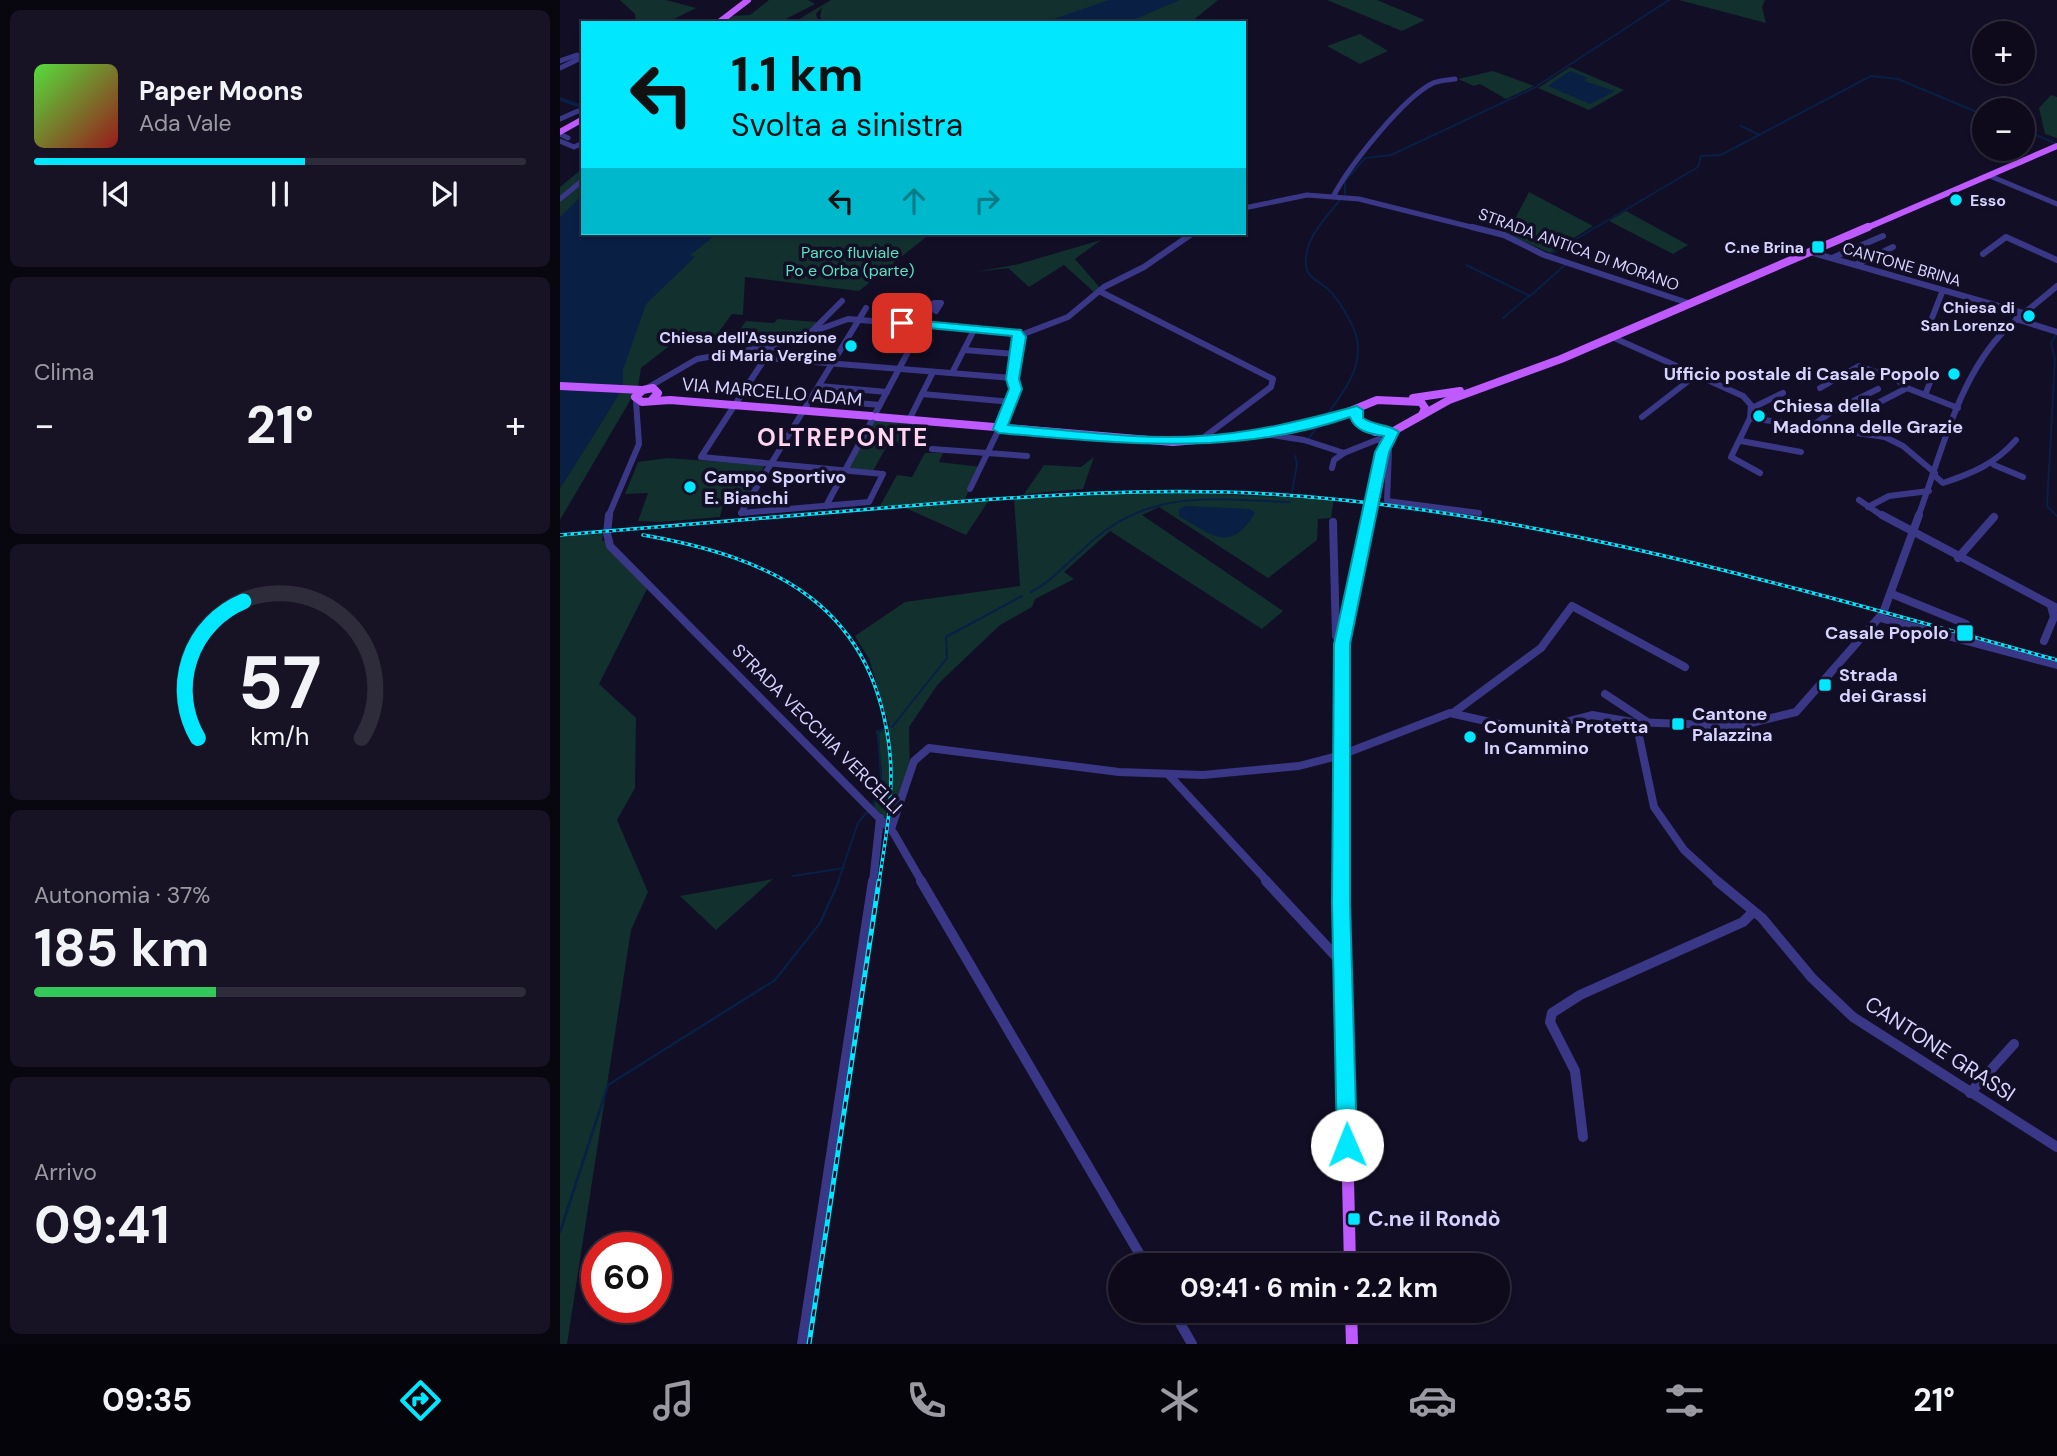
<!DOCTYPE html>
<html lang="it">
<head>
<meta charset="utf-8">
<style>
  body { margin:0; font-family:"DM Sans",sans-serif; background:#171325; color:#f1f3f6; height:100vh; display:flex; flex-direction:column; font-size:26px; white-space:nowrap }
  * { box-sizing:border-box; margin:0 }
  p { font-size:23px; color:#9b9aa3 }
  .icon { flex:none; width:38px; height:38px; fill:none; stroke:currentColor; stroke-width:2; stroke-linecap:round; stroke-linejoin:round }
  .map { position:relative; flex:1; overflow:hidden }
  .sheet { display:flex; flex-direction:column; gap:10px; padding:10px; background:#08060f; width:560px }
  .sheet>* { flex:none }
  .top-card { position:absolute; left:21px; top:21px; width:665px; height:214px; border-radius:0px; box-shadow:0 2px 5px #0004,0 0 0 2px #2e2b3b; background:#00e7fe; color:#111; overflow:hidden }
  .buttons { position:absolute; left:1412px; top:21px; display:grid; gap:14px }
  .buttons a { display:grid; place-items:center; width:63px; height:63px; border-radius:50%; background:#0e0a1c; box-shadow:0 2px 5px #0004,0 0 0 2px #2e2b3b; font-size:35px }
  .speed { position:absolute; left:21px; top:1232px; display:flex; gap:14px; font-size:35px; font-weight:700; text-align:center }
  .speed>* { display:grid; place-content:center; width:91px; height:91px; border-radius:50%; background:#0e0a1c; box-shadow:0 2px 5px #0004,0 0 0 2px #2e2b3b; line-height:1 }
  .speed .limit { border:10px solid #d22; background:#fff; color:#111 }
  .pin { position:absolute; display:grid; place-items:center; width:60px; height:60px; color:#fff; margin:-30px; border-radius:14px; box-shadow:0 4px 10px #0006 }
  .me { position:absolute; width:77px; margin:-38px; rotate:359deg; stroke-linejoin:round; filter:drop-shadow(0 0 5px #0008) }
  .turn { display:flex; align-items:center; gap:24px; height:147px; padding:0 35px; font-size:32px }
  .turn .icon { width:91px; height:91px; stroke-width:2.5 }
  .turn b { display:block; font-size:49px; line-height:60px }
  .lanes { display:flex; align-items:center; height:66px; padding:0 35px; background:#0003; justify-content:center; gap:35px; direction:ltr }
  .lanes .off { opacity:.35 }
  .big { font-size:52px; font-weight:700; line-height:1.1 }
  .sheet .card { flex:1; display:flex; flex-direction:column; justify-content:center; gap:10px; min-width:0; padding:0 24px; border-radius:10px; background:#171325 }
  .sheet .dial { align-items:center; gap:0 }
  .dial svg { height:182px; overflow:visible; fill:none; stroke:#2e2b3b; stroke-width:7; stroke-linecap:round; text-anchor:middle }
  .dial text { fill:#f1f3f6; stroke:none }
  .song { display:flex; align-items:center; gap:21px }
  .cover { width:84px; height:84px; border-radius:10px; background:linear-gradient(135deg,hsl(110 70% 55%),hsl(0 70% 35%)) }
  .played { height:7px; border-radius:4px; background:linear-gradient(90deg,#00e7fe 55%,#2e2b3b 55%) }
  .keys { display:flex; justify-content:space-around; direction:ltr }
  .heat { display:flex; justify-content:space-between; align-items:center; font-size:38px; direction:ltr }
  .charge { height:10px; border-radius:5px; background:linear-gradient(90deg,#34c759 37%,#2e2b3b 0) }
  .trip { position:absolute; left:548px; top:1253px; width:402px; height:70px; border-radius:35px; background:#0e0a1c; box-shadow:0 2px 5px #0004,0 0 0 2px #2e2b3b; font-weight:700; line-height:70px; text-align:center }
  .tab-bar { display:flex; height:112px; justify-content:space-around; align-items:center; background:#06040b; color:#9b9aa3 }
  .tab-bar .icon { width:49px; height:49px }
  .tab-bar .active { color:#00e7fe }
  .tab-bar b { font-size:32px; color:#f1f3f6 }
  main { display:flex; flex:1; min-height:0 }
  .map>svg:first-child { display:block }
  .green { fill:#11302e }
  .water { fill:#091f44 }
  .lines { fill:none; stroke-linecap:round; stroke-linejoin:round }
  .stream-far1 { stroke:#091f44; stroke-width:2 }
  .stream { stroke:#091f44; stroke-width:2.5 }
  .canal { stroke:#091f44; stroke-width:3.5 }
  .minor-far3 { stroke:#3a3886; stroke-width:5 }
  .minor-far2 { stroke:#3a3886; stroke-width:6 }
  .minor-far1 { stroke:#3a3886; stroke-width:8 }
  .minor { stroke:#3a3886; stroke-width:10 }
  .major-far3 { stroke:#bf5aff; stroke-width:6 }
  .major-far2 { stroke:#bf5aff; stroke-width:8 }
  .major-far1 { stroke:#bf5aff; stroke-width:10 }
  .major { stroke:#bf5aff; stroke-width:12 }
  .rail-far1-casing { stroke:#00e7fe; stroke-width:3.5 }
  .rail-casing { stroke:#00e7fe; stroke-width:5 }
  .rail-far1 { stroke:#120e26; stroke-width:2; stroke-dasharray:3.5; stroke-linecap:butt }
  .rail { stroke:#120e26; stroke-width:2.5; stroke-dasharray:7; stroke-linecap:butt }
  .major-bridge { stroke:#bf5aff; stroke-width:8 }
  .route { fill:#00e7fe; stroke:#0096a5; stroke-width:2 }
  .poi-dot { fill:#00e7fe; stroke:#120e26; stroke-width:2.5 }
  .labels { text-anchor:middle; stroke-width:7; stroke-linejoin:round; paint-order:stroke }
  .far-poi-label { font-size:16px; font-weight:bold; fill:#d7d3ff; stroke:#120e26; text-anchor:end }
  .far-street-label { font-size:16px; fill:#d7d3ff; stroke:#120e26 }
  .far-park-label { font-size:16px; fill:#5be3bf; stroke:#120e26 }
  .poi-label { font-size:18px; font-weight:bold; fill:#d7d3ff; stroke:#120e26; text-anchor:start }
  .street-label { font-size:18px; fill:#d7d3ff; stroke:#120e26 }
  .near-street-label { font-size:21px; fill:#d7d3ff; stroke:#120e26 }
  .near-poi-label { font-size:21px; font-weight:bold; fill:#d7d3ff; stroke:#120e26; text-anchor:start }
  .district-label { font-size:24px; font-weight:bold; letter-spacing:2px; fill:#ffd5f0; stroke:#120e26 }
</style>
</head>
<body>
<main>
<section class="sheet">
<div class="card">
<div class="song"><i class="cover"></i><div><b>Paper Moons</b><p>Ada Vale</p></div></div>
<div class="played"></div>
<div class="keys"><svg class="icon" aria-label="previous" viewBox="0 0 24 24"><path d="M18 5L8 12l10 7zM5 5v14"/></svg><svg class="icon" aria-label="pause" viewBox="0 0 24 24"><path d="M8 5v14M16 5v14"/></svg><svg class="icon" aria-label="next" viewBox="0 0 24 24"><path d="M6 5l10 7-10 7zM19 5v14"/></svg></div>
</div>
<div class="card"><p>Clima</p>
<div class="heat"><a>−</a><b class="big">21°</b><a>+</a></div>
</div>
<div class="card dial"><svg viewBox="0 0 100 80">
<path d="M14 69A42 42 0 1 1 86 69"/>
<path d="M14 69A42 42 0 0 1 34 9" stroke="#00e7fe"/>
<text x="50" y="56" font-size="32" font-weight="700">57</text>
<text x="50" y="72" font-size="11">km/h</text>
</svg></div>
<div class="card"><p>Autonomia · 37%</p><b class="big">185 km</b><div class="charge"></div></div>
<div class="card"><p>Arrivo</p><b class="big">09:41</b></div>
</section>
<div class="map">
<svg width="1497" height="1344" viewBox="0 0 1497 1344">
  <rect width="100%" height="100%" fill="#120e26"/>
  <g class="green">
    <path d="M60 0H106L136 8 106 23H76L75 14Z"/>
    <path d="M209 0H248L255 4 218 23H162L171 16 190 15Z"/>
    <path d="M271 0H658L630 23H265L260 17 262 7 256 14 259 23 234 22Z"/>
    <path d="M767 0H817L865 20 842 31Z"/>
    <path d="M1119 0H1205L1202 7 1206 23Z"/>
    <path d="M800 34 828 51 800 64 767 46Z"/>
    <path d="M1010 67 1064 90 1029 110 978 88Z"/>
    <path d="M933 71 974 86 946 99 920 84 914 86 898 79Z"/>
    <path d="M1491 95 1497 97V138L1485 134 1479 108Z"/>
    <path d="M23 168V233H371L299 291 185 277 183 315 172 314 152 341 122 336 81 368 78 387 0 520V488L48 412 0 383V187Z"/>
    <path d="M969 192 1033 226 990 253 947 234Z"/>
    <path d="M1066 211 1128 245 1113 254 1049 221Z"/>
    <path d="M541 240 515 259 541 289 534 292 504 265 469 287 448 268 416 272 459 264Z"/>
    <path d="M218 319 257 322C240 341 212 344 188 347V344L170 343 186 321 214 323Z"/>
    <path d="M315 420 355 424 345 443 329 442 313 471 287 468Z"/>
    <path d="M365 453H383L379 462 422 467 404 500 431 497 406 535 341 506 319 508 337 475 352 477Z"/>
    <path d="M534 457 523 489 464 494 484 465 521 467Z"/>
    <path d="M107 458 205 465 190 492H166L160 517 99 522 78 521 88 493 65 494 78 462Z"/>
    <path d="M577 491 774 499 771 518 758 519 757 540 708 578 599 507 582 515 723 611 702 629 550 531 504 572 514 579 475 599 472 607 440 625 378 684 349 727 350 778 332 825 314 807 322 771 316 731 330 727 309 659 295 636 345 602 460 586 454 498Z"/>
    <path d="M43 534 42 541H47L87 589 39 684 76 718 75 788 57 820 88 892 71 930 7 1344H0V536Z"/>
    <path d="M213 879 156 930 120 896Z"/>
  </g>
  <g class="water">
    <path d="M549 0H620L566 23H482Z"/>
    <path d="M1010 71 1028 78 1024 81 1055 91 1030 104 988 86Z"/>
    <path d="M23 194V233H158L130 255 135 257 86 304 63 370V388L0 488V217Z"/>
    <path d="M625 506 690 509 695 513C670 554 652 535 619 516V509Z"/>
  </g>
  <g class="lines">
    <g class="stream-far1">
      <path d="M1181 126 1200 135"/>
      <path d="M1463 130 1495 143"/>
      <path d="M785 194V181L805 158 831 155 974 88 1109 0"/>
      <path d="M989 255 1138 167 1141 156 1161 155 1311 76 1338 79 1424 115"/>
      <path d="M906 265 970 296 1005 265"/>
      <path d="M943 318 969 296"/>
      <path d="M1496 335 1491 343 1495 359 1487 506 1497 516"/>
      <path d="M766 416C789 385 811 356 789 319 783 308 776 296 767 288 758 281 747 277 746 265 743 240 767 216 781 199"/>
      <path d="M749 438 758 426"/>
      <path d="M732 492 737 464 735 456"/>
      <path d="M471 592C500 576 519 549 546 530 603 489 665 500 730 502"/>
      <path d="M332 727 387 658 386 637 462 596"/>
      <path d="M313 805 321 779 318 732 323 730"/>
      <path d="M233 876 284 868"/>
      <path d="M278 882 298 823 307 812"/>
    </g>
    <path class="stream" d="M0 1232 48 1085 215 980 260 923 279 881"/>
    <path class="canal" d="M0 99 23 107"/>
    <g class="minor-far3">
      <path d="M0 61 17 55"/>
      <path d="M0 68 23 57"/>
      <path d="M0 119 18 111 23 113"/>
      <path d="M0 134 8 138"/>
      <path d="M0 141 14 147 23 143"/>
      <path d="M1430 176 1497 204"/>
      <path d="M774 195C790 165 843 98 873 83 880 80 888 80 895 79"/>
      <path d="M0 199 23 180"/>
      <path d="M684 208 747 195 799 199 919 229"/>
    </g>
    <g class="minor-far2">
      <path d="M912 227 944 235 984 255 1131 304"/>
      <path d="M1250 252 1463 313"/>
      <path d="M1423 254 1446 237 1497 260"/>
      <path d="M1272 258 1323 236"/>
      <path d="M1295 265 1333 247"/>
      <path d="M541 292 713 379 711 387 639 441"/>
      <path d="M1372 318 1383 290"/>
      <path d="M1456 319 1497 332"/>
      <path d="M466 333 508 317 544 287 584 267 633 233"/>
      <path d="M249 334 282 301"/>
      <path d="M1052 337 1183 396 1191 405 1190 418 1325 437 1343 446 1375 473"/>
      <path d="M404 350 455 354"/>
      <path d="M205 358 452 378"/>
      <path d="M392 373 415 328"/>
      <path d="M259 386 327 392"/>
      <path d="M87 388 137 359 213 346 288 319 456 333"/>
      <path d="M1260 388 1299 366 1336 379 1347 388"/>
      <path d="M362 394 452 402"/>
      <path d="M1365 395 1371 380"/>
      <path d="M252 399 320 405"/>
      <path d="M1192 408 1223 393"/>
      <path d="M1308 408 1347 388 1398 408"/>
      <path d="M315 414 374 303H381L376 311"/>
      <path d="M1082 417 1136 375"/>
      <path d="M1190 418 1171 457 1200 473"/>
      <path d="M349 420 373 372"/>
      <path d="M1251 427 1271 412 1318 389"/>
      <path d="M699 433 744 440 784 453 819 439"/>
      <path d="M820 441 829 451 827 501 919 513"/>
      <path d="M1181 441 1241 452"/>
      <path d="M372 449 467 456"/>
      <path d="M1434 465 1463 477"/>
      <path d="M772 468 774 460 784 453"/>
      <path d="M1375 476 1383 483C1413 473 1435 464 1456 440"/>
      <path d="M410 489 452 402 459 337"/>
      <path d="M1299 500 1324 517"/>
      <path d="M266 506 313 418"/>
      <path d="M1308 507 1329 496 1369 491"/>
      <path d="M181 513 309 502 323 474 141 457 213 346"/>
      <path d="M181 513 306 308"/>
      <path d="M48 517 79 444 76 401"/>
      <path d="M1358 517C1381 455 1398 376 1447 328 1463 313 1481 300 1497 286"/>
    </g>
    <g class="minor-far1">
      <path d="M49 515 47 533 50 546 333 832 362 882"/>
      <path d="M1322 515 1497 608"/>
      <path d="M773 522 776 636 782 644"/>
      <path d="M1398 558 1434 517"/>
      <path d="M1332 594 1406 624 1404 627"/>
      <path d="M1320 618 1497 665"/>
      <path d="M1484 641 1494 617 1491 606"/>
      <path d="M1045 694 1086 721"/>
      <path d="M893 713 981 648 1012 606 1125 667"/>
      <path d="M1076 722 1094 807 1124 850 1159 882"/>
      <path d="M608 774 708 882"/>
      <path d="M331 829 354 761 369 748 559 772 643 775 739 766 781 755 890 713 970 731 1032 715 1072 722 1179 726 1236 712 1323 613 1359 515"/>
      <path d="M313 882 320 818"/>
    </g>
    <g class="minor">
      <path d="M361 881 586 1265"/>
      <path d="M706 881 782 963"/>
      <path d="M1157 881 1202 918 1252 978 1293 1017 1497 1147"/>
      <path d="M1410 1093 1454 1044"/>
      <path d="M1023 1137 1015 1071 990 1022 992 1013 1020 995 1183 922 1193 912"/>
      <path d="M613 1311 632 1344"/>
      <path d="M242 1344 313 881"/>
    </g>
    <g class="major-far3">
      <path d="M158 23 188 0"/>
      <path d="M0 132 23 119"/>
      <path d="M1304 229 1497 146"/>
    </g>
    <g class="major-far2">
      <path d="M0 386 82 390"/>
      <path d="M853 398 900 391"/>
      <path d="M91 401 98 393 93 388 83 390 75 397 82 402 110 400 311 416"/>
      <path d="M797 410V420L815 432H832L889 400 1001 359 1308 227"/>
      <path d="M317 417 613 442 686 436 771 419 817 400 861 402 865 408 862 415"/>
      <path d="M812 498 822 452 832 432"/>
      <path d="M807 517 809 509"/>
    </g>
    <path class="major-far1" d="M781 882 780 681 787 612 808 515"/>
    <g class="major">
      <path d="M781 881 790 1265"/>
      <path d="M791 1311 792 1344"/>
    </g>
    <g class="rail-far1-casing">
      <g id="rail-far1">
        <path d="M0 535C132 525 263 512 395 502 499 494 604 488 708 494 977 510 1238 589 1497 660"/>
        <path d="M83 535C215 558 316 606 330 755 334 797 325 841 319 882"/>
      </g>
    </g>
    <g class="rail-casing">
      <path id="rail" d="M249 1344 319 881"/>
    </g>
    <use href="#rail-far1" class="rail-far1"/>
    <use href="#rail" class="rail"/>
    <path class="major-bridge" d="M809 509 812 498"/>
  </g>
  <path class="route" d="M342 319 461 330 466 337 459 379 462 389 448 425C511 430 576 440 640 436 693 433 745 420 797 406L803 410V418C814 426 830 424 839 432L829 452 790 644V903L797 1145 794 1152 787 1155 780 1152 777 1145 772 903 774 644 815 452 824 436C810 434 795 431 790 417 676 457 557 443 439 433L433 429 449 389 446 379 452 336 338 325V320Z"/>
  <g class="poi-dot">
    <circle cx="1396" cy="200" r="7"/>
    <rect x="1251" y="240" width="14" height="14" rx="3.5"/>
    <circle cx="1469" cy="316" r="7"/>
    <circle cx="291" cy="346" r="7"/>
    <circle cx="1394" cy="374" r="7"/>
    <circle cx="1199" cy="416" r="7"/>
    <circle cx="130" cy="487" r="7"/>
    <rect x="1396" y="624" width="18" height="18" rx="3.5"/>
    <rect x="1258" y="678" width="14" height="14" rx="3.5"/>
    <rect x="1111" y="717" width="14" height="14" rx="3.5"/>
    <circle cx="910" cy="737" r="7"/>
    <rect x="787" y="1212" width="14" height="14" rx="3.5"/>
  </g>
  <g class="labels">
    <g class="far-poi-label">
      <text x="1410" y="206" text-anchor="start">Esso</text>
      <text x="1244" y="253">C.ne Brina</text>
      <text x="1455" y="313">Chiesa di<tspan x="1455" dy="18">San Lorenzo</tspan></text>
      <text x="277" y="343">Chiesa dell'Assunzione<tspan x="277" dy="18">di Maria Vergine</tspan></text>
    </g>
    <g class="far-street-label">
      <text transform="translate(1019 249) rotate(20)" y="6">STRADA ANTICA DI MORANO</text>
      <text transform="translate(1342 264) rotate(16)" y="6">CANTONE BRINA</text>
    </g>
    <g class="far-park-label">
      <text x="290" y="258">Parco fluviale<tspan x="290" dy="18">Po e Orba (parte)</tspan></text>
    </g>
    <g class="poi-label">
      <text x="1380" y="380" text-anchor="end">Ufficio postale di Casale Popolo</text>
      <text x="1213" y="412">Chiesa della<tspan x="1213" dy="21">Madonna delle Grazie</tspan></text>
      <text x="144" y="483">Campo Sportivo<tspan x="144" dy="21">E. Bianchi</tspan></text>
      <text x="1389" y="639" text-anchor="end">Casale Popolo</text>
      <text x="1279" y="681">Strada<tspan x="1279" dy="21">dei Grassi</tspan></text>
      <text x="1132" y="720">Cantone<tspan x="1132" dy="21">Palazzina</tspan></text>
      <text x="924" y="733">Comunità Protetta<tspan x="924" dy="21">In Cammino</tspan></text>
    </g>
    <g class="street-label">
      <text transform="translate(212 392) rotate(5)" y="6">VIA MARCELLO ADAM</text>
      <text transform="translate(257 729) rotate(45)" y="6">STRADA VECCHIA VERCELLI</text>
    </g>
    <g class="near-street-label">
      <text transform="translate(1380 1049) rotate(33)" y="7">CANTONE GRASSI</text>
    </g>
    <g class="near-poi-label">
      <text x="808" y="1226">C.ne il Rondò</text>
    </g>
    <g class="district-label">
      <text x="283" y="446">OLTREPONTE</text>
    </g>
  </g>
</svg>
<div class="buttons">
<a>+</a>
<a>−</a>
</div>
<div class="speed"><div class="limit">60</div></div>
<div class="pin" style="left:342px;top:323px;background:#d93025"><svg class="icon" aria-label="arrive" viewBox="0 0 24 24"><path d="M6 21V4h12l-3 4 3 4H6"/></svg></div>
<svg class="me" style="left:787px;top:1145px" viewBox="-20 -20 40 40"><circle r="19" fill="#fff"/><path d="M0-13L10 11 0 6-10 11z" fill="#00e7fe"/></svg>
<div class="trip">09:41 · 6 min · 2.2 km</div>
<div class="top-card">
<div class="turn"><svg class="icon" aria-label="left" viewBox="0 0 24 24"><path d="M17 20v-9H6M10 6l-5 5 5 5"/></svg><div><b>1.1 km</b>Svolta a sinistra</div></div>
<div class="lanes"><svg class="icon" aria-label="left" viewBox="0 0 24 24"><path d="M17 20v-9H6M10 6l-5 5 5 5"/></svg><svg class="icon off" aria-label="ahead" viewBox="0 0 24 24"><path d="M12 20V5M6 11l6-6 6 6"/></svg><svg class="icon off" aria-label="right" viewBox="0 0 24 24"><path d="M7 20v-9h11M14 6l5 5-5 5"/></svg></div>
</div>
</div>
</main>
<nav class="tab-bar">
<b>09:35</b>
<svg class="icon active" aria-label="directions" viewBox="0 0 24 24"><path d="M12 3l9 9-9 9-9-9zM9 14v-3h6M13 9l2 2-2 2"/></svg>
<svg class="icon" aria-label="music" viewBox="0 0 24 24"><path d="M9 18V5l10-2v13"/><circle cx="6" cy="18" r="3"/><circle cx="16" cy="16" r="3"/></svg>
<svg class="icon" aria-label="phone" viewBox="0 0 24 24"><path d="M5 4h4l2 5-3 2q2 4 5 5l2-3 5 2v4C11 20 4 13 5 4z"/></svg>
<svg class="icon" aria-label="climate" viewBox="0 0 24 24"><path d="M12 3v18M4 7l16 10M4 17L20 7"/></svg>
<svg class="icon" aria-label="car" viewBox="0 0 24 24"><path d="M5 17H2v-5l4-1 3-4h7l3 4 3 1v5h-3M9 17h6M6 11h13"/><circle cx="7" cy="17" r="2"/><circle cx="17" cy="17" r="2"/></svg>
<svg class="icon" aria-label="filters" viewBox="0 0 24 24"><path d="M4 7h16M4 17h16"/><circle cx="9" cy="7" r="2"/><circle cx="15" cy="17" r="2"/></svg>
<b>21°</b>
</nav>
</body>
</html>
